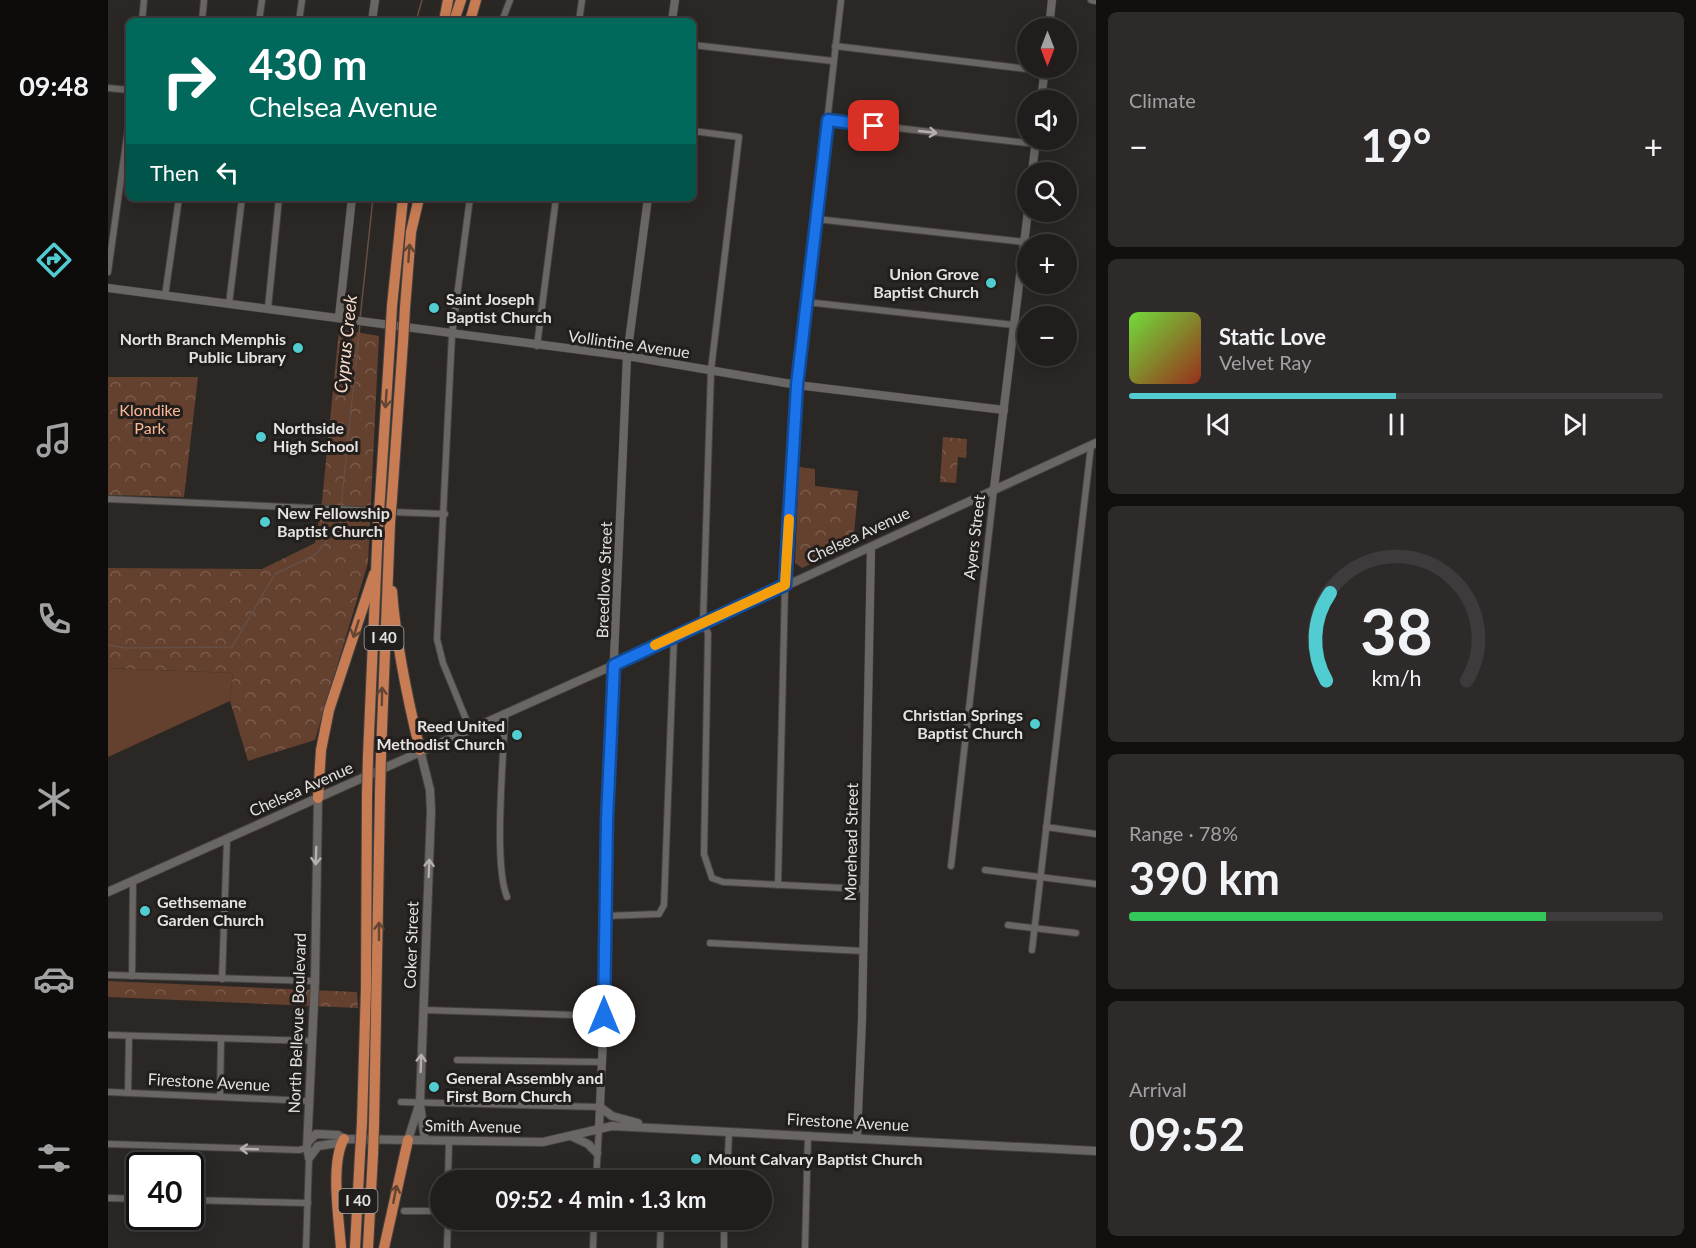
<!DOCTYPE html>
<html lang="en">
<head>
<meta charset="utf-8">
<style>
  body { margin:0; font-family:Lato,sans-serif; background:#2d2a29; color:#f1f3f6; height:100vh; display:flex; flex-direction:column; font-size:22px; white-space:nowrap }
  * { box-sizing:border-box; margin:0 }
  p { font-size:20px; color:#a2a2a3 }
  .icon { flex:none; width:33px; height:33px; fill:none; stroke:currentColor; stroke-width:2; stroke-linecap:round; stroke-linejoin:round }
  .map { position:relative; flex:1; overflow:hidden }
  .panel { display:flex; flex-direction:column; gap:12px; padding:12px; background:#12100f; width:600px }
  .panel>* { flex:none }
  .guide { position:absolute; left:18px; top:18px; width:570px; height:183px; border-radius:9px; box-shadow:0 3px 15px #0003,0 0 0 2px #3d3b3b; background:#00695c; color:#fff; overflow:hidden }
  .needle { width:39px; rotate:180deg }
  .buttons { position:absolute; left:909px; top:18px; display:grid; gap:12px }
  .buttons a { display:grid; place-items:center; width:60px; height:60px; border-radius:50%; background:#201d1c; box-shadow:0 3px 15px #0003,0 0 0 2px #3d3b3b; font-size:30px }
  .speed { position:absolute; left:18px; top:1152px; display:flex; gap:12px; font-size:30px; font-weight:700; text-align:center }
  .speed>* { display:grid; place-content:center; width:78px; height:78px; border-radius:50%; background:#201d1c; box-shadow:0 3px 15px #0003,0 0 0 2px #3d3b3b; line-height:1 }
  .speed .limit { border:3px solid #111; border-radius:9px; background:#fff; color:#111 }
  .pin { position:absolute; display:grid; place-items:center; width:51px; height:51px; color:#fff; margin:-26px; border-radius:12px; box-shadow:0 3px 9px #0006 }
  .me { position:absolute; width:66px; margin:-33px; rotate:0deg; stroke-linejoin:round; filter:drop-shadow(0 0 4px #0008) }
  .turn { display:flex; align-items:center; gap:21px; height:126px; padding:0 24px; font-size:27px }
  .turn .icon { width:78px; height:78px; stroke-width:2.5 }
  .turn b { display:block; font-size:42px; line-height:51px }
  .then { display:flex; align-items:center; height:57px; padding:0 24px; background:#0003; gap:12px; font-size:22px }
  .big { font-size:45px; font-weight:700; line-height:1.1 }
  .panel .card { flex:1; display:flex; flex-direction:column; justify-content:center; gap:9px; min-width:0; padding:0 21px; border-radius:9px; background:#2d2a29 }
  .panel .dial { align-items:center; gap:0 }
  .dial svg { height:156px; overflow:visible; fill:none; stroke:#3d3b3b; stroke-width:7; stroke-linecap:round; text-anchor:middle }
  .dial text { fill:#f1f3f6; stroke:none }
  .song { display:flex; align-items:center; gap:18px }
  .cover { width:72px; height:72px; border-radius:9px; background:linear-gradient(135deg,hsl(100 70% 55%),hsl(10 70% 35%)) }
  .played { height:6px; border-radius:3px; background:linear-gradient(90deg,#51ccd1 50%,#3d3b3b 50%) }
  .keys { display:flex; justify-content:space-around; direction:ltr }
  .heat { display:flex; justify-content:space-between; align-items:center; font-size:33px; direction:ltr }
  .charge { height:9px; border-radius:4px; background:linear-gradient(90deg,#34c759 78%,#3d3b3b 0) }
  .trip { position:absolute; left:322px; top:1170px; width:342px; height:60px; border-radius:30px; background:#201d1c; box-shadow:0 3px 15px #0003,0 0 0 2px #3d3b3b; font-weight:700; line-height:60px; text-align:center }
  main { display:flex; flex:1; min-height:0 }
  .dock { display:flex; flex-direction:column; width:108px; justify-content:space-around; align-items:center; background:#0d0c0b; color:#a2a2a3 }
  .dock .icon { width:42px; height:42px }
  .dock .selected { color:#51ccd1 }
  .dock b { font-size:27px; color:#f1f3f6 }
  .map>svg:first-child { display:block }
  .grass { fill:#64402e }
  .forest { fill:url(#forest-crowns) }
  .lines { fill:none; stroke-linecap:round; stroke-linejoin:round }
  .stream { stroke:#664e44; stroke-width:1.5 }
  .minor-casing { stroke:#464241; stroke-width:8 }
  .tertiary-casing { stroke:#464241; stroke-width:9 }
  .secondary-casing { stroke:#464241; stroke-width:10 }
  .motorway-casing { stroke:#464241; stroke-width:12 }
  .minor { stroke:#6a6663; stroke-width:6 }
  .tertiary { stroke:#6a6663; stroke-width:8 }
  .secondary { stroke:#6a6663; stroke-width:8 }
  .motorway { stroke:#c87c53; stroke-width:10 }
  .motorway-bridge-casing { stroke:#464241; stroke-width:12; stroke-linecap:butt }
  .motorway-bridge { stroke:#c87c53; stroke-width:10 }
  .oneway { stroke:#b4b0af }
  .oneway2 { stroke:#644432 }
  .route-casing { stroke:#114b97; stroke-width:15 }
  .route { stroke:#1a73e8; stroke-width:10 }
  .slow { stroke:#f59e0b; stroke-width:10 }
  .poi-dot { fill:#51ccd1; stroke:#211e1c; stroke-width:2 }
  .labels { text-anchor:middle; stroke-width:6; stroke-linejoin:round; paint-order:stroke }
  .shield { fill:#211e1c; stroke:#aaa7a6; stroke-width:1.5 }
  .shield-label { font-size:15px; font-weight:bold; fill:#e5e2e1 }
  .poi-label { font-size:16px; font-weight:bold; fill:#e5e2e1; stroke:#211e1c; text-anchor:start }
  .street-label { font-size:16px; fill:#e5e2e1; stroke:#211e1c }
  .park-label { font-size:16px; fill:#fcb794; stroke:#211e1c }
  .water-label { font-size:18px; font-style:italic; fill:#f7dbcc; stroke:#211e1c }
</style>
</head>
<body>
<main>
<nav class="dock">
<b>09:48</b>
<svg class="icon selected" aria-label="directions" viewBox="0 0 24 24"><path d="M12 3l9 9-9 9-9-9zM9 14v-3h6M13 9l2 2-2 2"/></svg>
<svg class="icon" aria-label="music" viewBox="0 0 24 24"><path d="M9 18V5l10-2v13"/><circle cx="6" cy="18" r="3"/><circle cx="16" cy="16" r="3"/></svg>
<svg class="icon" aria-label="phone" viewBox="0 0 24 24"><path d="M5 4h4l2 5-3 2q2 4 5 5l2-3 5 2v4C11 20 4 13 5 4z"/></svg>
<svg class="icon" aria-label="climate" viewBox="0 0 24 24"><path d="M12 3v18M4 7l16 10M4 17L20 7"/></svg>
<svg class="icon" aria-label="car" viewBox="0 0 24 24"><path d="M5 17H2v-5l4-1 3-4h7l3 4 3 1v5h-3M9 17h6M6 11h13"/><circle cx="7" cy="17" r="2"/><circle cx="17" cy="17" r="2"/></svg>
<svg class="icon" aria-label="filters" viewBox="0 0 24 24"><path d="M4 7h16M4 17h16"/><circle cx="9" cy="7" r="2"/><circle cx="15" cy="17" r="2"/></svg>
</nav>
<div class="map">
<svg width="988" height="1248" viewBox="0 0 988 1248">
  <defs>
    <pattern id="forest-crowns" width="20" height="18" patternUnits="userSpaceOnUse" patternTransform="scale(1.5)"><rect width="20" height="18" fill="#64402e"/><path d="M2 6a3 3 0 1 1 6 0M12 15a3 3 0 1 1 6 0" fill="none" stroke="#7a5b4c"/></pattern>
  </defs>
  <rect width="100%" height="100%" fill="#2b2725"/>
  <path class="grass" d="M0 668 125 673 122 701 0 757Z"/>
  <g class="forest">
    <path d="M231 329 271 336 260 563 207 740 140 761 122 701 125 673 0 668V568L154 569 207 543 214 501Z"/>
    <path d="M0 377H90L76 497 0 495Z"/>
    <path d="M835 437 859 439 858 458 850 457 848 483 832 482Z"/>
    <path d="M691 467 707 469V486L750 491 745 544 694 568 687 563Z"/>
    <path d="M0 981 249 992 250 1008 0 997Z"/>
  </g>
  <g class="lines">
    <g class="stream">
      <path d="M308 21 314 0"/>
      <path d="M252 319 265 198"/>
      <path d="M233 507 252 324"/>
      <path d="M0 645 17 648 124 647 167 574 207 555 231 526 233 512"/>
    </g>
    <g class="minor-casing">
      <g id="minor">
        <path d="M983 0 988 1"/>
        <path d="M34 21 36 0"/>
        <path d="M94 21 96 0"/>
        <path d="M151 21 154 0"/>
        <path d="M191 21 194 0"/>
        <path d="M394 21 402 0"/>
        <path d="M471 21 474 0"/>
        <path d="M585 45 725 61"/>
        <path d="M727 46 936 71"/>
        <path d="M0 88 21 90"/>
        <path d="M720 120 928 144"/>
        <path d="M585 131 631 137 603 370 595 623 600 633 596 854 604 878 615 882 756 889"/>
        <path d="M362 198 344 334 329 639 335 663 362 729"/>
        <path d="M708 219 916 242"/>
        <path d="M0 272 21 121"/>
        <path d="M57 296 71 198"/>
        <path d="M698 302 906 325"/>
        <path d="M121 304 134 198"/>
        <path d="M160 308 171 198"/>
        <path d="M429 346 448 198"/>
        <path d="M0 499 272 511"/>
        <path d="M282 512 337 514"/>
        <path d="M397 713C396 755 385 863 399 897"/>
        <path d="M938 827 988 834"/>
        <path d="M843 866 886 489"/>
        <path d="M877 870 988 884"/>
        <path d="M670 885 677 585 689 385 733 0"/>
        <path d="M496 916 551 914 556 905 566 636"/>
        <path d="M900 925 968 933"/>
        <path d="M602 943 755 951"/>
        <path d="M924 950 983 446"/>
        <path d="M0 975 207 981"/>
        <path d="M24 976 25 881"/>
        <path d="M114 979 119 839"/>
        <path d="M316 1010 496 1016"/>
        <path d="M0 1035 204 1041"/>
        <path d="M349 1060 493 1062"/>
        <path d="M0 1092 201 1101"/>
        <path d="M20 1093 21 1036"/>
        <path d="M112 1097 113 1039"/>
        <path d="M293 1102 492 1107"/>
        <path d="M0 1144 191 1150 199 1148"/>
        <path d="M340 1180 341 1140"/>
        <path d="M488 1180 491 1128"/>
        <path d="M619 1180 621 1131"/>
        <path d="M0 1198 32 1199"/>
        <path d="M82 1200 200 1203"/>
        <path d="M296 1211H333"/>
        <path d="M570 1220 616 1221"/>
        <path d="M198 1248 201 1158"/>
        <path d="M339 1248 340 1220"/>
        <path d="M485 1248 486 1220"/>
        <path d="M552 1248 553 1220"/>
        <path d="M616 1248V1220"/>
        <path d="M697 1248 700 1135"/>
      </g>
    </g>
    <g class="tertiary-casing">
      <g id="tertiary">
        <path d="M264 21 267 0"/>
        <path d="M564 21 567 0"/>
        <path d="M941 28 944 0"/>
        <path d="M933 100 937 68"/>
        <path d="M924 172 928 140"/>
        <path d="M0 288 519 356 689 385 896 410"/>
        <path d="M231 317 244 198"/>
        <path d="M886 488 920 211"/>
        <path d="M491 1128 496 1016 499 820 519 356 540 198"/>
        <path d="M749 1137 754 1020 763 547"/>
      </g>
    </g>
    <g class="secondary-casing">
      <g id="secondary">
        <path d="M0 892 506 665 988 443"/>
        <path d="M312 1105 317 1140"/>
        <path d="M492 1107 504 1116 530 1123"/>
        <path d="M465 1137 480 1144 489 1153"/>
        <path d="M300 1140 312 1102 323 811 322 790 312 750"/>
        <path d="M200 1142 208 1134 230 1135 236 1139"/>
        <path d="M201 1157 199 1148 207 981 210 798"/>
        <path d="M201 1158 210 1146 230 1143 236 1139 435 1142 504 1126 988 1151"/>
      </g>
    </g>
    <g class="motorway-casing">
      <g id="motorway">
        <path d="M336 21 340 0"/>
        <path d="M346 21 353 0"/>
        <path d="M362 21 368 0"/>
        <path d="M284 306 295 198"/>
        <path d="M297 308 303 232 311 198"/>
        <path d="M272 497 282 341"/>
        <path d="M284 498 295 342"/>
        <path d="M284 591C288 645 299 697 312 750"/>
        <path d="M273 754 282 523"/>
        <path d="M260 757 270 525"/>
        <path d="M210 798 213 750 221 710 266 574"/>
        <path d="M254 1123 258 988 259 796"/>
        <path d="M266 1125 272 793"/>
        <path d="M233 1248C231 1220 222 1162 236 1139"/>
        <path d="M247 1248 252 1154"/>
        <path d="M260 1248 265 1154"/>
        <path d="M276 1248 300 1140"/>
      </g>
    </g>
    <use href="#minor" class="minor"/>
    <use href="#tertiary" class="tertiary"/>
    <use href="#secondary" class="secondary"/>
    <use href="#motorway" class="motorway"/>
    <g class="motorway-bridge-casing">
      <g id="motorway-bridge">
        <path d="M282 341 284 306"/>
        <path d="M295 342 297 308"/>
        <path d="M282 523 284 498"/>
        <path d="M270 525 272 497"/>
        <path d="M272 793 273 754"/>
        <path d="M259 796 260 757"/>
        <path d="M252 1154 254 1123"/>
        <path d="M265 1154 266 1125"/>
      </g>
    </g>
    <use href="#motorway-bridge" class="motorway-bridge"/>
  </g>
  <defs><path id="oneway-shaft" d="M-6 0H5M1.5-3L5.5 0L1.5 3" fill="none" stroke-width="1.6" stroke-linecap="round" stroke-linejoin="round" transform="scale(1.5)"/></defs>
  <g class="oneway">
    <use href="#oneway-shaft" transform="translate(820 132) rotate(6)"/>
    <use href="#oneway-shaft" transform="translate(208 856) rotate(92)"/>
    <use href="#oneway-shaft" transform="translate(321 868) rotate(-88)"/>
    <use href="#oneway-shaft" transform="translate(313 1063) rotate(-88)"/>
    <use href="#oneway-shaft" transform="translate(141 1149) rotate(-178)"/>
  </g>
  <g class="oneway2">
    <use href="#oneway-shaft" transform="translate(301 253) rotate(-86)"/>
    <use href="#oneway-shaft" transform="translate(278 399) rotate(94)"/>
    <use href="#oneway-shaft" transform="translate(248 629) rotate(107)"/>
    <use href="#oneway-shaft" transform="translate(274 696) rotate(-89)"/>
    <use href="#oneway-shaft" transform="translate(271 931) rotate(-90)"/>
    <use href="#oneway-shaft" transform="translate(287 1194) rotate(-79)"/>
  </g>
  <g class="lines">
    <g class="route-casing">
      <path id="route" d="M496 1016 499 820 506 665 677 585 689 385 720 120 766 126"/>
    </g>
    <use href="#route" class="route"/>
    <path class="slow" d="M547 645 677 585 681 519"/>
  </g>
  <g class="poi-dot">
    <circle cx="883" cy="283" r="6"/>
    <circle cx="326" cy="308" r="6"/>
    <circle cx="190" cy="348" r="6"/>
    <circle cx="153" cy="437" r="6"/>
    <circle cx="157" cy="522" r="6"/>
    <circle cx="927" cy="724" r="6"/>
    <circle cx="409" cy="735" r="6"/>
    <circle cx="37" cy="911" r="6"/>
    <circle cx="326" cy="1087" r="6"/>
    <circle cx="588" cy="1159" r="6"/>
  </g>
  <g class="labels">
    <g class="shield">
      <rect x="256.5" y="626" width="39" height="24" rx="4.5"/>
      <rect x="230.5" y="1189" width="39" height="24" rx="4.5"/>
    </g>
    <g class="shield-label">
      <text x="276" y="643">I 40</text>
      <text x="250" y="1206">I 40</text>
    </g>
    <g class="poi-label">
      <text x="871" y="280" text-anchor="end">Union Grove<tspan x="871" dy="18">Baptist Church</tspan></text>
      <text x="338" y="305">Saint Joseph<tspan x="338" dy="18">Baptist Church</tspan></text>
      <text x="178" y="345" text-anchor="end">North Branch Memphis<tspan x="178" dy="18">Public Library</tspan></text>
      <text x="165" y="434">Northside<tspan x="165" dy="18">High School</tspan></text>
      <text x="169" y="519">New Fellowship<tspan x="169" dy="18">Baptist Church</tspan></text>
      <text x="915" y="721" text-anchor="end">Christian Springs<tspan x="915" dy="18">Baptist Church</tspan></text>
      <text x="397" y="732" text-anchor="end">Reed United<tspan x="397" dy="18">Methodist Church</tspan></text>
      <text x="49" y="908">Gethsemane<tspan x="49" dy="18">Garden Church</tspan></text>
      <text x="338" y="1084">General Assembly and<tspan x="338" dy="18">First Born Church</tspan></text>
      <text x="600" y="1165">Mount Calvary Baptist Church</text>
    </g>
    <g class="street-label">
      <text transform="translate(521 344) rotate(8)" y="6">Vollintine Avenue</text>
      <text transform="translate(750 535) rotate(-25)" y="6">Chelsea Avenue</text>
      <text transform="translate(866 537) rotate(-83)" y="6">Ayers Street</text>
      <text transform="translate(496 580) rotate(-88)" y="6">Breedlove Street</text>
      <text transform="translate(193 789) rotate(-24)" y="6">Chelsea Avenue</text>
      <text transform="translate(743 842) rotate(-89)" y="6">Morehead Street</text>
      <text transform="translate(303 945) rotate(-88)" y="6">Coker Street</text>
      <text transform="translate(189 1023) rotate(-88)" y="6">North Bellevue Boulevard</text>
      <text transform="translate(101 1082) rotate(3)" y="6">Firestone Avenue</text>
      <text transform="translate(740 1122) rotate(3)" y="6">Firestone Avenue</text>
      <text transform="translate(365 1126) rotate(1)" y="6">Smith Avenue</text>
    </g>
    <g class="park-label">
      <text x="42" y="416">Klondike<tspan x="42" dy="18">Park</tspan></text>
    </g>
    <g class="water-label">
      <text transform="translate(238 344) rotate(-84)" y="6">Cyprus Creek</text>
    </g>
  </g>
</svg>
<div class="buttons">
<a><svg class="needle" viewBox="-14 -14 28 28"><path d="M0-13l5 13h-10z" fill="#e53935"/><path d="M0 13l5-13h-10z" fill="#a2a2a3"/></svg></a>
<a><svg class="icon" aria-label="sound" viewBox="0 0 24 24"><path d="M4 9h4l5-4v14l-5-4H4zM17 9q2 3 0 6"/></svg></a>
<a><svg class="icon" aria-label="search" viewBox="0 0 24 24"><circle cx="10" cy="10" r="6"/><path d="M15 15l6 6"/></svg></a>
<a>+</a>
<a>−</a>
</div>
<div class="speed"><div class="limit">40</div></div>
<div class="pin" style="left:766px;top:126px;background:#d93025"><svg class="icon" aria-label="arrive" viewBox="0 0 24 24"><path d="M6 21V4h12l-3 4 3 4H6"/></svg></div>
<svg class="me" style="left:496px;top:1016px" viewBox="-20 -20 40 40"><circle r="19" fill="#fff"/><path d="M0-13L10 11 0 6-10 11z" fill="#1a73e8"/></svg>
<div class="trip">09:52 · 4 min · 1.3 km</div>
<div class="guide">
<div class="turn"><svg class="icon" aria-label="right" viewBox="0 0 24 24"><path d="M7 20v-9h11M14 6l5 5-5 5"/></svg><div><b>430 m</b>Chelsea Avenue</div></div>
<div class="then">Then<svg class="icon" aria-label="left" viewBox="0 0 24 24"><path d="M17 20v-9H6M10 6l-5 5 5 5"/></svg></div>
</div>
</div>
<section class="panel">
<div class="card"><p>Climate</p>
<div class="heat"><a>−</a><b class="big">19°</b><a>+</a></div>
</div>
<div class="card">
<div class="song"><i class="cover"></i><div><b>Static Love</b><p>Velvet Ray</p></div></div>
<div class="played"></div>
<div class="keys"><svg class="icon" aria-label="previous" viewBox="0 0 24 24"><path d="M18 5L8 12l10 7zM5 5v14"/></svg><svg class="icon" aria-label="pause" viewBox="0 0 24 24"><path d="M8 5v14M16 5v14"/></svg><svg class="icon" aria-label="next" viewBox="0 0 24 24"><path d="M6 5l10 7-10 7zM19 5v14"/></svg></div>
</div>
<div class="card dial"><svg viewBox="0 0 100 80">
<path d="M14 69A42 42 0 1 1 86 69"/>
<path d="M14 69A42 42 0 0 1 16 24" stroke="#51ccd1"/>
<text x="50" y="56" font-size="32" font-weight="700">38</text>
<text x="50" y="72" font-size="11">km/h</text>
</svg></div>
<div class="card"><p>Range · 78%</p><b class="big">390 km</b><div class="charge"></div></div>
<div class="card"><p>Arrival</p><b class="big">09:52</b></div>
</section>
</main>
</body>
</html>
